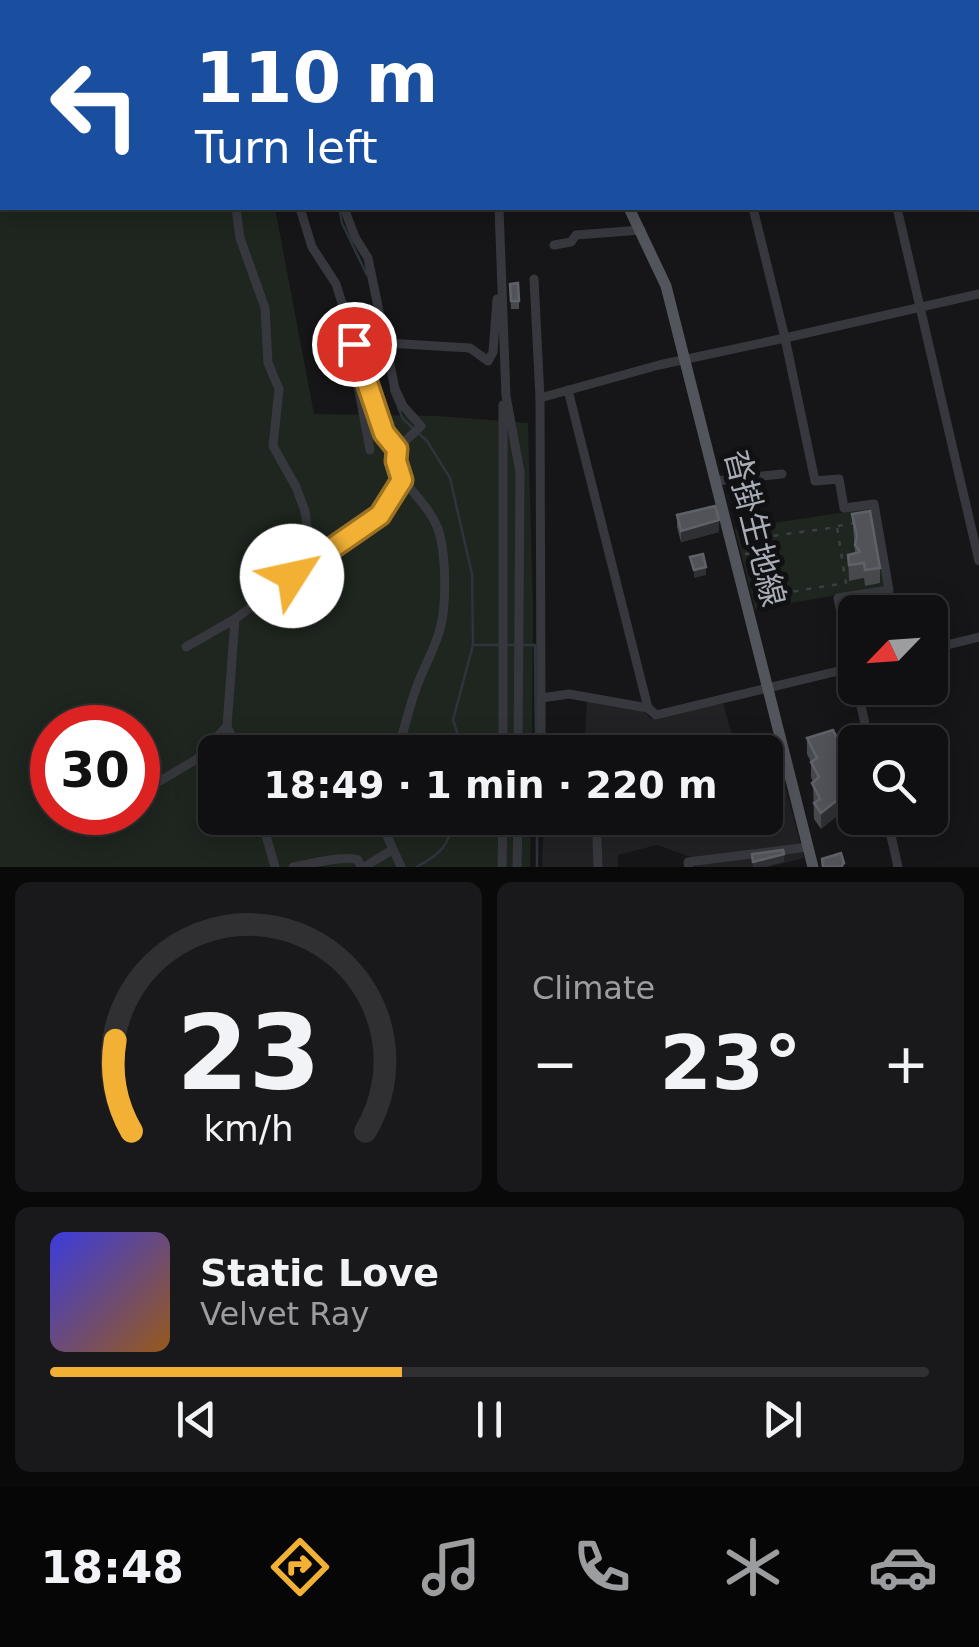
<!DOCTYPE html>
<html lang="en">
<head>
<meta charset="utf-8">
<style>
  body { margin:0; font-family:"DejaVu Sans","Noto Sans JP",sans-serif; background:#19191b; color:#f1f3f6; height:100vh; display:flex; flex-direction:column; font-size:38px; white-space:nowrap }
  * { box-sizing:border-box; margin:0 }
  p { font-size:32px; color:#9c9d9f }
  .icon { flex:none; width:55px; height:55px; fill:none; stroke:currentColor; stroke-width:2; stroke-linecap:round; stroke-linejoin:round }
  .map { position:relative; height:867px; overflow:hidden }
  .details { display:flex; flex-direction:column; gap:15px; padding:15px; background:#09090a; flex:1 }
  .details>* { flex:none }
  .banner { position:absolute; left:0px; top:0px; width:980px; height:210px; box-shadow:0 5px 25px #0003,0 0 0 2px #303032; background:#1a4fa0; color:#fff; overflow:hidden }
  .needle { width:65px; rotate:245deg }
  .tools { position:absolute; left:838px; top:595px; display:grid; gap:20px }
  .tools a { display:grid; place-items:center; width:110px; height:110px; border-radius:15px; background:#101012; box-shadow:0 5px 25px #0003,0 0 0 2px #303032; font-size:50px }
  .speed { position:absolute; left:30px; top:705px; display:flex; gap:20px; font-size:50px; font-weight:700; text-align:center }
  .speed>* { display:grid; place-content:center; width:130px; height:130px; border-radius:50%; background:#101012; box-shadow:0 5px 25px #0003,0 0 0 2px #303032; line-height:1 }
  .speed .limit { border:15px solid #d22; background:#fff; color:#111 }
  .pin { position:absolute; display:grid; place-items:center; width:85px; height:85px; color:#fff; margin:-42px; border:5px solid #fff; border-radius:50%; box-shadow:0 2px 10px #0007 }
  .me { position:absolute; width:110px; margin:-55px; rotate:55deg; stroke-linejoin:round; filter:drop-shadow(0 0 8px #0008) }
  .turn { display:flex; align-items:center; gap:35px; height:210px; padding:0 30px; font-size:45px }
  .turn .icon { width:130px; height:130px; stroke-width:2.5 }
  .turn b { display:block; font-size:70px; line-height:85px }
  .big { font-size:75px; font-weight:700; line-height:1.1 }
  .details .card { flex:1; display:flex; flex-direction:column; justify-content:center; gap:15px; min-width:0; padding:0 35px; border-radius:15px; background:#19191b }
  .details .dial { align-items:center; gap:0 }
  .dial svg { height:260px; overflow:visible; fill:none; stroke:#303032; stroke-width:7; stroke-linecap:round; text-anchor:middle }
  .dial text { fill:#f1f3f6; stroke:none }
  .song { display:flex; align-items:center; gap:30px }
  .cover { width:120px; height:120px; border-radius:15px; background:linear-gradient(135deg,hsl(240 70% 55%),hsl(30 70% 35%)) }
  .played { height:10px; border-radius:5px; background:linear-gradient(90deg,#f2b134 40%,#303032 40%) }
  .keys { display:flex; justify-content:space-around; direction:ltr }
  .heat { display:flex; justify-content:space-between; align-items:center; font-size:55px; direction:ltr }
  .details .tiles { flex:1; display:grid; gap:15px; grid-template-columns:1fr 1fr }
  .card:last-child { grid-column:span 2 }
  .trip { position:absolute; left:198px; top:735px; width:585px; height:100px; border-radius:15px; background:#101012; box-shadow:0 5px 25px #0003,0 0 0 2px #303032; font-weight:700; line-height:100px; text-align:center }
  .tab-bar { display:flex; height:160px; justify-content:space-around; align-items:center; background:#060607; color:#9c9d9f }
  .tab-bar .icon { width:70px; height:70px }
  .tab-bar .active { color:#f2b134 }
  .tab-bar b { font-size:45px; color:#f1f3f6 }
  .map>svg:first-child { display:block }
  .built { fill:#222225 }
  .green { fill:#1e261f; fill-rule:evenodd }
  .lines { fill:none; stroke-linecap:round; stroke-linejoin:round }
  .stream { stroke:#2c353c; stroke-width:2.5 }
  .path { stroke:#3d3f44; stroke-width:2.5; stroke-dasharray:5 8; stroke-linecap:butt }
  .minor { stroke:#37383d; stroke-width:9 }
  .major { stroke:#53555c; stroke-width:11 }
  .wall { fill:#47494d }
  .shaded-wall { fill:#2f3033 }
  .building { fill:#525359; stroke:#5f6168; stroke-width:2.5 }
  .route-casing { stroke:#9d7322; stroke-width:25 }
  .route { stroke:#f2b134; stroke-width:18 }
  .labels { text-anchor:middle; stroke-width:10; stroke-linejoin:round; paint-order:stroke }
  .street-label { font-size:32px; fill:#a8adb8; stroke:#111113 }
</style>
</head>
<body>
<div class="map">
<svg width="979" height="867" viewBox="0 0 979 867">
  <rect width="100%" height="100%" fill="#161618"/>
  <g class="built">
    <path d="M587 701 644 711 650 718 658 719 723 703 737 752H584Z"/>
    <path d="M782 774 804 858 768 867H695L691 857 657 845 618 855V867H542L544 818H765V780Z"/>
  </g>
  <g class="green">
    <path d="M0 0 235 2H2V208H275L314 414 437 416 528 423 533 610 532 752H215V818H531L530 867H0ZM52 728H138V812H52Z"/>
    <path d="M872 508 886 587 755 609 735 529Z"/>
  </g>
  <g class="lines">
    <g class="stream">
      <path d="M338 2V0"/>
      <path d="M339 208 342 223 367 275"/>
      <path d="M391 390 403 419 427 441 450 478 472 574 473 645 453 720 464 752"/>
      <path d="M474 645H516"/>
      <path d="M524 645H535L536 752"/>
      <path d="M537 818V867"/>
      <path d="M416 867C438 856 453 844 451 818"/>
    </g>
    <g class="path">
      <path d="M838 526 855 523"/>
      <path d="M745 554 751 553 760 588 771 595 846 583 837 527 765 537 757 542 751 553"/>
    </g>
    <g class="minor">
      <path d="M208 0V2"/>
      <path d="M257 0 258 2"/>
      <path d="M342 0V2"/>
      <path d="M781 0 782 2"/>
      <path d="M892 0 893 2"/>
      <path d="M649 2V0"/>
      <path d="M236 208 240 238 265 308 268 363 279 389 273 446 296 487 305 511 312 562 381 515 402 480"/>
      <path d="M300 208 312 247 336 284 383 433 397 449"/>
      <path d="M344 208 355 237 368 258 395 389 403 406 421 426 397 449C394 485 427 498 438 529 446 552 447 605 440 629 435 649 424 666 417 686 409 707 404 731 397 752"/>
      <path d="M499 208 506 396 520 472 518 752"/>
      <path d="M897 208 979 561"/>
      <path d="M554 245 571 242 576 235 641 230"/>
      <path d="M534 279 540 398 541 698 569 694 648 708"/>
      <path d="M386 343 470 348 488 361 493 352 497 299"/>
      <path d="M351 348 370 450"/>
      <path d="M568 390 648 708 656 715 855 667"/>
      <path d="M540 398 659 365 785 338 753 208"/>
      <path d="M715 481 782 474"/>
      <path d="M186 647 235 619 312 562"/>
      <path d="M930 649 979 637"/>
      <path d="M855 679 838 598 889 590 874 504 844 508 839 479 815 481 785 338 979 294"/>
      <path d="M857 688 869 742"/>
      <path d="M227 726 238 752"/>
      <path d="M503 752V405"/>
      <path d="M541 752V698"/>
      <path d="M160 781 197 759 227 726 235 619"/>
      <path d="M261 818 275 867"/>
      <path d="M379 818 401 867"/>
      <path d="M887 818 898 867"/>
      <path d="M597 839 598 867"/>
      <path d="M293 867C308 864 346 855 358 860L361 867"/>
      <path d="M364 867 392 850"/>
      <path d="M502 867 503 818"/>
      <path d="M517 867 518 818"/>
      <path d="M689 867 688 862 808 847"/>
    </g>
    <g class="major">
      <path d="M581 0V2"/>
      <path d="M978 4H979"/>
      <path d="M978 82H979"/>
      <path d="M629 208 666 286 813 867"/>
    </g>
  </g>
  <g class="wall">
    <path d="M510 284 519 301V309H511Z"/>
    <path d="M852 514 880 568V583L865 586 864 578 849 581 848 555 855 553Z"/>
    <path d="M677 515 719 532 681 542 677 527Z"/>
    <path d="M833 730 821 829 814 819 813 782 811 777V762L807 754V738Z"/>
  </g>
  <g class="shaded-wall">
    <path d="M719 520V532L681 542V531Z"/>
    <path d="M706 567V575L694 578V570Z"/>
    <path d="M855 786V802L821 829V813Z"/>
    <path d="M784 854V862L765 867H753V862Z"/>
  </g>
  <g class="building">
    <path d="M309 0H324V2H310Z"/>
    <path d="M518 283 519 301H511L510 284Z"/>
    <path d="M715 506 719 520 681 531 677 515Z"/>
    <path d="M870 511 880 568 865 570 864 563 849 565 848 555 860 552 855 545 857 536 852 514Z"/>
    <path d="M703 554 706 567 694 570 690 557Z"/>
    <path d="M833 730 855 772V786L821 813 814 803 820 799 812 783 819 777 811 762 817 758 807 738Z"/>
    <path d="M783 850 784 854 753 862 752 854Z"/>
    <path d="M841 853 844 863 841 867H823L822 859Z"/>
  </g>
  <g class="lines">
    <g class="route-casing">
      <path id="route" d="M292 576 380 515 402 480 396 461 397 449 384 433 354 344"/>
    </g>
    <use href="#route" class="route"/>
  </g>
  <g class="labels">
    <g class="street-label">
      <text transform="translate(755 528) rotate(76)" y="11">沓掛生地線</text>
    </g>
  </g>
</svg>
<div class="tools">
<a><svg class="needle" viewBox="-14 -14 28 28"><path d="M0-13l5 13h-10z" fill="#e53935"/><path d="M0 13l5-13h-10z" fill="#9c9d9f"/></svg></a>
<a><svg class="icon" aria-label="search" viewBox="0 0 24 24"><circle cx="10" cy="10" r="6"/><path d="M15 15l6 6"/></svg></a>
</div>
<div class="speed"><div class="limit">30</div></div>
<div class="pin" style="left:354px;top:344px;background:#d93025"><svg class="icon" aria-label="arrive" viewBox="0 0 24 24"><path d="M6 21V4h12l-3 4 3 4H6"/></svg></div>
<svg class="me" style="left:292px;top:576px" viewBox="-20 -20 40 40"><circle r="19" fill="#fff"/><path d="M0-13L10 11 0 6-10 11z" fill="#f2b134"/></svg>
<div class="trip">18:49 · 1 min · 220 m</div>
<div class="banner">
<div class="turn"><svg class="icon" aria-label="left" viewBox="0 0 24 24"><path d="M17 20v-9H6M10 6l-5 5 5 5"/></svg><div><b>110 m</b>Turn left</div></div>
</div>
</div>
<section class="details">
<div class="tiles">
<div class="card dial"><svg viewBox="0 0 100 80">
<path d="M14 69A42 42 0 1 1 86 69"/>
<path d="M14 69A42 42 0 0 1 9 41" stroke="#f2b134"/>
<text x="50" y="56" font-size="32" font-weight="700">23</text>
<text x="50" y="72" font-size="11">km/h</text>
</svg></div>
<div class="card"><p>Climate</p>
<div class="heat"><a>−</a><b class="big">23°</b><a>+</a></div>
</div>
<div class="card">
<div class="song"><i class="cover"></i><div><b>Static Love</b><p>Velvet Ray</p></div></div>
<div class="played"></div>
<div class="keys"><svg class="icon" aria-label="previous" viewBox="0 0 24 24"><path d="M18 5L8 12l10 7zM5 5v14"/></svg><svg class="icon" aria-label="pause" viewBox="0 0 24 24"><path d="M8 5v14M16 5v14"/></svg><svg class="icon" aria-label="next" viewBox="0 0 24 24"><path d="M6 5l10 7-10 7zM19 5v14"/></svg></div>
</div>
</div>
</section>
<nav class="tab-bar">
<b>18:48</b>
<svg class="icon active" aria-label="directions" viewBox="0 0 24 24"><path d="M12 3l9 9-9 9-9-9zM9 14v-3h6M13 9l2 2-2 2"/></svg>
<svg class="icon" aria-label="music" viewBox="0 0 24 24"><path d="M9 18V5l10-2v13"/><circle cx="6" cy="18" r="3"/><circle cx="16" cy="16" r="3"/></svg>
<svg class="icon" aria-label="phone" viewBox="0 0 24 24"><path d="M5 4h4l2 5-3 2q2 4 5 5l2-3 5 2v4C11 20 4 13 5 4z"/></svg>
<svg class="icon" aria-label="climate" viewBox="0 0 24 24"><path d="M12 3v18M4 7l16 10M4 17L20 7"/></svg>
<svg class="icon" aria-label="car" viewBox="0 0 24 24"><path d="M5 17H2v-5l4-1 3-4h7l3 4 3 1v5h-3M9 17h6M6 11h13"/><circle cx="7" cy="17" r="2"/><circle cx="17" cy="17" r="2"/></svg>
</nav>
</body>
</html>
